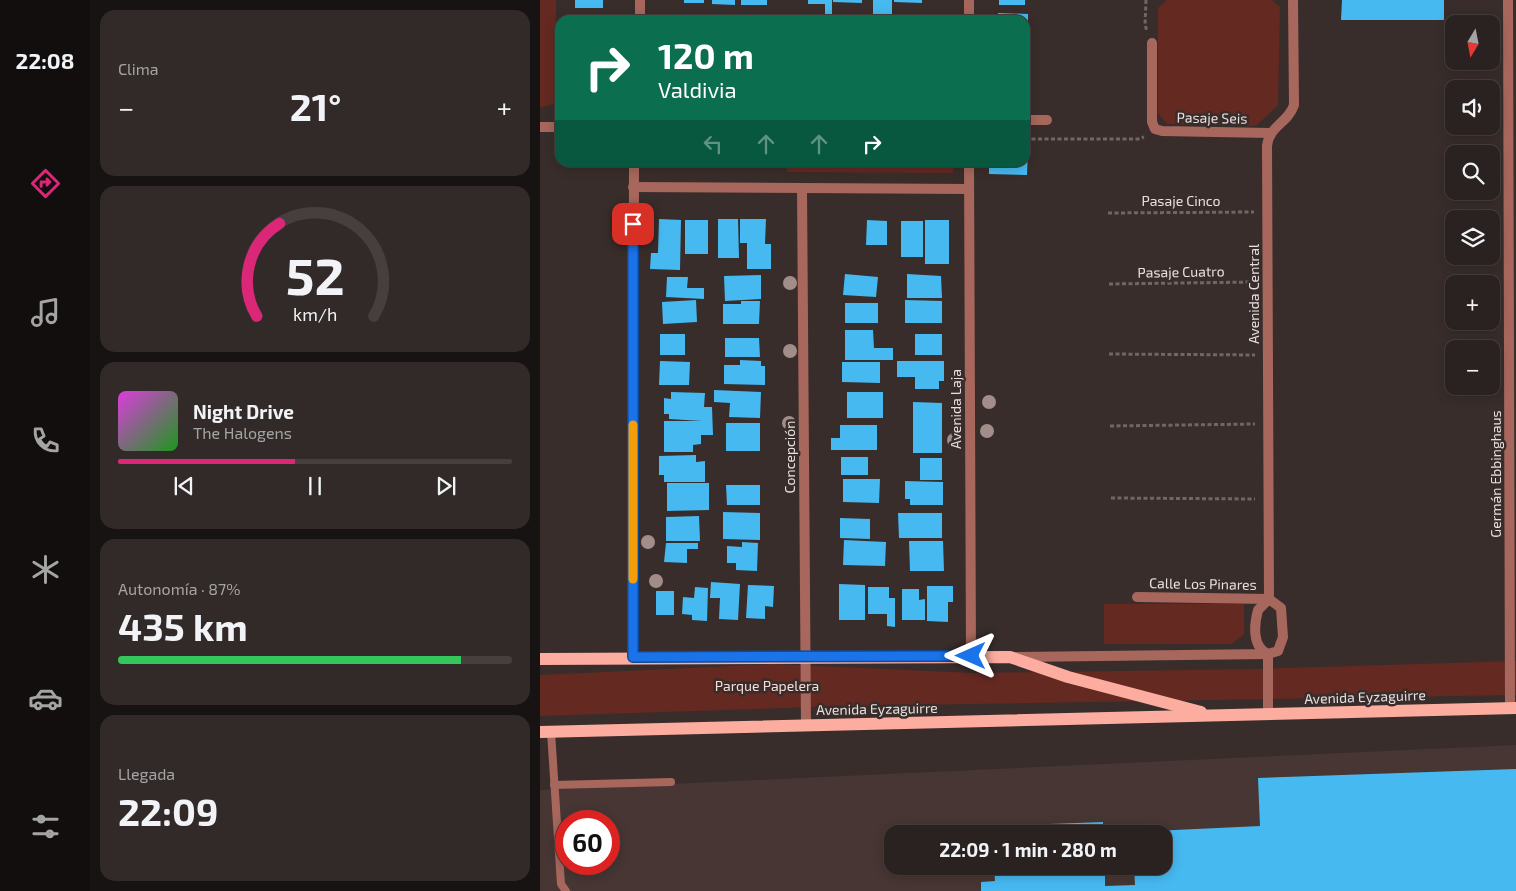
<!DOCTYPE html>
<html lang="es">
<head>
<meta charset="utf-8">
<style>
  body { margin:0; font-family:"Exo 2",sans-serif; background:#322a29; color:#f1f3f6; height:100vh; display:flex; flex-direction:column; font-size:19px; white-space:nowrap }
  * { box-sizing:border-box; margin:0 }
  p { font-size:16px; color:#a5a4a5 }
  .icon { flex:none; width:28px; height:28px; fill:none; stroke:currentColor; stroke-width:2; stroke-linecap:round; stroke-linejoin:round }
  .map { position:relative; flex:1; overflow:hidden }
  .side { display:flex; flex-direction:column; gap:10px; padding:10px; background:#171312; width:450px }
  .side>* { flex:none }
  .hud { position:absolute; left:15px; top:15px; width:475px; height:152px; border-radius:15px; box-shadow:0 2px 12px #0003,0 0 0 1px #463f3e; background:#0b6e4f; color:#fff; overflow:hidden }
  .needle { width:32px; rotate:190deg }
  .buttons { position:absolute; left:905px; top:15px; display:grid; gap:10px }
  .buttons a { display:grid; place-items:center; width:55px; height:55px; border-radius:10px; background:#2a2220; box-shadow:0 2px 12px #0003,0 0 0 1px #463f3e; font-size:25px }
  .speed { position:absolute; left:15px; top:810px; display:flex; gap:10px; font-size:25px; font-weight:700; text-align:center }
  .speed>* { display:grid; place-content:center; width:65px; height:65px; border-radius:50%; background:#2a2220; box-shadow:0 2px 12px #0003,0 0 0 1px #463f3e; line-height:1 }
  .speed .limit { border:8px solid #d22; background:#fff; color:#111 }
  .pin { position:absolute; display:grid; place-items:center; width:42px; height:42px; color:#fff; margin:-21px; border-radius:10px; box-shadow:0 2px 8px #0006 }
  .me { position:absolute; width:55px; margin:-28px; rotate:270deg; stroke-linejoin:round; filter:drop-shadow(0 0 4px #0008) }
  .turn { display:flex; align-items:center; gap:18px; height:105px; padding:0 20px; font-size:22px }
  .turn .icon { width:65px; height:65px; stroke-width:2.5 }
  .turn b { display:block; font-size:35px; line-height:42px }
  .lanes { display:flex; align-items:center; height:48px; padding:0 20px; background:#0003; justify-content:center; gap:25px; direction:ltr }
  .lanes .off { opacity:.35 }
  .big { font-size:38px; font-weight:700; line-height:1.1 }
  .side .widget { flex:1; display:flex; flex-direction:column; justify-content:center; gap:8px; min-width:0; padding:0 18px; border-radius:15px; background:#322a29 }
  .side .dial { align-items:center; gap:0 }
  .dial svg { height:130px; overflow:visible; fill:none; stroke:#463f3e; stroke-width:7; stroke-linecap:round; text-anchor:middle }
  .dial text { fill:#f1f3f6; stroke:none }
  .song { display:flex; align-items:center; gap:15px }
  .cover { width:60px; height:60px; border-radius:8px; background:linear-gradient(135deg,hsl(300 70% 55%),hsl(120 70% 35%)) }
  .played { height:5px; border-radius:2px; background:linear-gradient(90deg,#db2777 45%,#463f3e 45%) }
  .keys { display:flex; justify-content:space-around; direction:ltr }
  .heat { display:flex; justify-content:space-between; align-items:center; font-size:28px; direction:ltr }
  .charge { height:8px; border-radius:4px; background:linear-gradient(90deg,#34c759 87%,#463f3e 0) }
  .trip { position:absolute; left:344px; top:825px; width:288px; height:50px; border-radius:15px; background:#2a2220; box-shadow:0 2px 12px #0003,0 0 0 1px #463f3e; font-weight:700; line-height:50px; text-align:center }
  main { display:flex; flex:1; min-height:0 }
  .dock { display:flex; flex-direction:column; width:90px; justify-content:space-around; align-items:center; background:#110e0d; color:#a5a4a5 }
  .dock .icon { width:35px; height:35px }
  .dock .active { color:#db2777 }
  .dock b { font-size:22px; color:#f1f3f6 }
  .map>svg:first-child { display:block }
  .built { fill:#473633; fill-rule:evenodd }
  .green { fill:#642921 }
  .building { fill:#46b9f1 }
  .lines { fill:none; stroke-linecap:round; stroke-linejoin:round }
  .path { stroke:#706665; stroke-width:3; stroke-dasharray:4 2.5; stroke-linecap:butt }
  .service { stroke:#a7675d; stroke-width:8 }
  .minor { stroke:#a7675d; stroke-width:10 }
  .primary { stroke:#fdada0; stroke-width:12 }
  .tree { fill:#a28d8a }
  .route-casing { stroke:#114b97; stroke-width:12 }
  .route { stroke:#1a73e8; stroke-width:9 }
  .slow { stroke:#f59e0b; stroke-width:9 }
  .labels { text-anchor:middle; stroke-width:5; stroke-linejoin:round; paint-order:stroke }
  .street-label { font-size:14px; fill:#e6dfde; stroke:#382d2b }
  .park-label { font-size:14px; fill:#f8dcd7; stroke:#382d2b }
</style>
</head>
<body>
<main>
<nav class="dock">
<b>22:08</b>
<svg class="icon active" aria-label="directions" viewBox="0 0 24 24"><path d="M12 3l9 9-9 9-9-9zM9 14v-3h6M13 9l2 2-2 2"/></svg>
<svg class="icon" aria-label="music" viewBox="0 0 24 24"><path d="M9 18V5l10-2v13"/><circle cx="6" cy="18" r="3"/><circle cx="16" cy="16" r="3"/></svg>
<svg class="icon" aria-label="phone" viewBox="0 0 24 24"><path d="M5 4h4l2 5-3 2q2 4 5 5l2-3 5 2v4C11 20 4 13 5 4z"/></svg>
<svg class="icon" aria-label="climate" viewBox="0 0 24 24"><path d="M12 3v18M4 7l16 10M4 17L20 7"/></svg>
<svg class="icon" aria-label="car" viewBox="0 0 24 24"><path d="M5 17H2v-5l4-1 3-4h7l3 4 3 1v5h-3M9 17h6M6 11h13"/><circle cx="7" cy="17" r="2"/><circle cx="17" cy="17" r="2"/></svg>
<svg class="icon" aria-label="filters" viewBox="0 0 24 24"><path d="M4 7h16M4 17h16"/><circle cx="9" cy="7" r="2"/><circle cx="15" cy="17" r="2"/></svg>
</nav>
<section class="side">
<div class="widget"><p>Clima</p>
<div class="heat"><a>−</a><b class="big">21°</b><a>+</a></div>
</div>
<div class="widget dial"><svg viewBox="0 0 100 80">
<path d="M14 69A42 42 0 1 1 86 69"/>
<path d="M14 69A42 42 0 0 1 28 12" stroke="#db2777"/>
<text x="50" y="56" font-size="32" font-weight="700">52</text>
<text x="50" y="72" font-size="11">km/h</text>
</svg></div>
<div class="widget">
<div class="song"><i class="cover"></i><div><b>Night Drive</b><p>The Halogens</p></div></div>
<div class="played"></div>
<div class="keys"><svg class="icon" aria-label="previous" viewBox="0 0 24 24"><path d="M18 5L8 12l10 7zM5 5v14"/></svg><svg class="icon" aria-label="pause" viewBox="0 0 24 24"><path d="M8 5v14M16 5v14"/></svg><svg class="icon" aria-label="next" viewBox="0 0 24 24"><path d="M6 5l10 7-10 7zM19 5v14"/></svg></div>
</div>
<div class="widget"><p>Autonomía · 87%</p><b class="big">435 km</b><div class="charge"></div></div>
<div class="widget"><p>Llegada</p><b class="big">22:09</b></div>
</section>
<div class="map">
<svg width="976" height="891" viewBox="0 0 976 891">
  <rect width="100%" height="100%" fill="#382d2b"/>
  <path class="built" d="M976 745V891H0V790ZM26 821H69V864H26ZM352 834H622V866H352Z"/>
  <g class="green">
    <path d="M0 0H16V103L0 108Z"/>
    <path d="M627 0H732L740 7 738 105 716 126 627 124 618 113V8Z"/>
    <path d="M247 163H413V173L247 172Z"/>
    <path d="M564 604H704V634L692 644H564Z"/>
    <path d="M976 661V695L306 706 0 716V675L233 664 433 673 716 669Z"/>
  </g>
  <g class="building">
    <rect x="35" y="0" width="28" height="8"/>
    <rect x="144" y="0" width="20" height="3"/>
    <path d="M172 0H195V5L172 4Z"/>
    <rect x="201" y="0" width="26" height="5"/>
    <path d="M268 0H292V15H285V4H268Z"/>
    <path d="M293 0H322V3L293 2Z"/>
    <path d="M333 0H352V16L333 15Z"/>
    <path d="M354 0H382V3L354 2Z"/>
    <rect x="459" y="0" width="26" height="5"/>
    <path d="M802 0H904V20H801Z"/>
    <path d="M458 13 488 14V24H485V20H458Z"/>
    <path d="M485 150H488L487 175 449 174V162H485Z"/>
    <path d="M119 219 141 220 140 270 110 269 111 253H118Z"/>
    <path d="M178 219H198L199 258H178Z"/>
    <path d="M200 219H226L225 244H231V269H207V243H200Z"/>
    <rect x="145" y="220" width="23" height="34"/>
    <path d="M327 220 347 221V245H326Z"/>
    <rect x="385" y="220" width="24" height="44"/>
    <rect x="361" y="221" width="22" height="36"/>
    <path d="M305 274 338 277 336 297 303 295Z"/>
    <path d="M367 274 401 276 402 298H367Z"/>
    <path d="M221 275V299L185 301 184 276Z"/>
    <path d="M127 277H148L147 288H164V299L126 297Z"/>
    <path d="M156 300 157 322 123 324 122 302Z"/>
    <path d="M365 300 402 301V323H365Z"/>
    <path d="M201 301H220L219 324H183V304H201Z"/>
    <rect x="305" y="303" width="33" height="20"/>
    <path d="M305 330H333L334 348H353V360H305Z"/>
    <rect x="120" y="334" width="25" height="21"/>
    <rect x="375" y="334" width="27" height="21"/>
    <path d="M185 338H219L220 357H185Z"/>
    <path d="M200 360 221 361V366H225V385L184 384V365H200Z"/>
    <path d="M120 361 150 362 149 385H119Z"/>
    <path d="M357 361H404V381H399V389H375V377H357Z"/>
    <path d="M302 362H340V383L302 382Z"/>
    <path d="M174 390 221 392 220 418 189 417 190 403 174 402Z"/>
    <path d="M131 392 165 393 164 407H172L173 435H161V444L153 445V452H124V421H162L129 419V414H124V398L131 399Z"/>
    <rect x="307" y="392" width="36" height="26"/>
    <path d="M373 402 402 403V453H373Z"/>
    <rect x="186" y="423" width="34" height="28"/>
    <path d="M300 425H337V450H291V438H300Z"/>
    <path d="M156 455V462L165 461V482H124V475H119V456Z"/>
    <rect x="301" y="457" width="27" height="18"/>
    <rect x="380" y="458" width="22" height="22"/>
    <path d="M303 479H340L339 503 303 502Z"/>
    <path d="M365 481 403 482V505H370V499H365Z"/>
    <path d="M127 483H169V510L127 511Z"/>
    <path d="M186 485H220V505H187Z"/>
    <path d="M183 512 220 513V540L183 539Z"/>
    <path d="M358 513H402V538H359Z"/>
    <path d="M159 516 160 541H126V517Z"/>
    <path d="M300 518 330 519V539L300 538Z"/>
    <path d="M304 540 346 542 345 566 303 565Z"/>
    <path d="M369 541H403L404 571H370Z"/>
    <path d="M202 542 218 543 217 571 196 570V563H187V546L202 547Z"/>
    <path d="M126 543H158V549H147V563L124 562Z"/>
    <path d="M171 582 200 584 198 620 179 619 180 598H170Z"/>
    <path d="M299 584 325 585V620H299Z"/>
    <path d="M208 585 234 586 233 607 225 606V619L206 618Z"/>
    <path d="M387 586H413V602H408V622L387 621Z"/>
    <path d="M155 587 168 588 167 621 152 620V615L142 614 143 597 154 598Z"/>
    <path d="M328 587H349V598H355V627L347 626V614H328Z"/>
    <path d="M362 589H379V600L385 599V620H362Z"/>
    <rect x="116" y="591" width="18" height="24"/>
    <path d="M976 769V891H441V882L455 881 454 866H565V886L595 885 594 866H622V834H593L592 832 720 826 718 778Z"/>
    <path d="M563 822V834H453L452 826Z"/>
  </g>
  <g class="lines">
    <g class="path">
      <path d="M606 0 605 25 607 31"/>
      <path d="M485 139H598L604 137"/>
      <path d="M568 213 714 212"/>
      <path d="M569 284 714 282"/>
      <path d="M569 354 715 355"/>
      <path d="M570 426 715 424"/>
      <path d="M571 498 715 499"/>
    </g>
    <g class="service">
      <path d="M11 732 21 884 26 891"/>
      <path d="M14 785 131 782"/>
    </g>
    <g class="minor">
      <path d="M100 0V20"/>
      <path d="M429 0V20"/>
      <path d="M968 0 970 708"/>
      <path d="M612 43V122L615 129 622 131 730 133"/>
      <path d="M485 120H507"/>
      <path d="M0 127H20"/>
      <path d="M429 162 431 656"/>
      <path d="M93 187 429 189"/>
      <path d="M262 188 266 726"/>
      <path d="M729 599 727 146C729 126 748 123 754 105L753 0"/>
      <path d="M728 654C712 647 714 625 718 610L729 599"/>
      <path d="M93 657 94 162"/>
      <path d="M476 657 728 654 738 651 743 637 741 608 729 599 597 597"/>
      <path d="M728 715V654"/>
    </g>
    <g class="primary">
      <path d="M0 659 470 657 528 677 661 712"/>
      <path d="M0 732 976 708"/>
    </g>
  </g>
  <g class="tree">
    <circle cx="250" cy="283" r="7"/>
    <circle cx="250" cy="351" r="7"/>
    <circle cx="449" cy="402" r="7"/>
    <circle cx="249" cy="423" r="7"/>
    <circle cx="447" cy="431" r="7"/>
    <circle cx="414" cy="440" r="7"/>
    <circle cx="108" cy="542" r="7"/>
    <circle cx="116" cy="581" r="7"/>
  </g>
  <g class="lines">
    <g class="route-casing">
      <path id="route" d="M93 224V657L431 656"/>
    </g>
    <use href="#route" class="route"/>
    <path class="slow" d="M93 425V579"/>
  </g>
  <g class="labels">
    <g class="street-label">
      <text transform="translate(672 118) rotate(1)" y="5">Pasaje Seis</text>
      <text x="641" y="206">Pasaje Cinco</text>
      <text transform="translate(641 272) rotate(-1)" y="5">Pasaje Cuatro</text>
      <text transform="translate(714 294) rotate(-90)" y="5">Avenida Central</text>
      <text transform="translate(416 409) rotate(-90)" y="5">Avenida Laja</text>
      <text transform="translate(250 457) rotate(-90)" y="5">Concepción</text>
      <text transform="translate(956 474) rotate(-90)" y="5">Germán Ebbinghaus</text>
      <text transform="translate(663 584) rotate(1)" y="5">Calle Los Pinares</text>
      <text transform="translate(825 697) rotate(-2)" y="5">Avenida Eyzaguirre</text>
      <text transform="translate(337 709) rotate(-1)" y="5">Avenida Eyzaguirre</text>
    </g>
    <g class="park-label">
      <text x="227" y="691">Parque Papelera</text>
    </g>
  </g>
</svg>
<div class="buttons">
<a><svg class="needle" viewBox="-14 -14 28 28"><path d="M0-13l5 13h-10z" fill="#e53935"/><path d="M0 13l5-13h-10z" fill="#a5a4a5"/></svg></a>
<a><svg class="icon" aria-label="sound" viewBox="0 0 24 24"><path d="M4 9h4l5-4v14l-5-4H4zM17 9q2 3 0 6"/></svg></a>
<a><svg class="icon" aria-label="search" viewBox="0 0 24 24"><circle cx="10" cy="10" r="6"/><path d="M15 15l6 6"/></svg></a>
<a><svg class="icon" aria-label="layers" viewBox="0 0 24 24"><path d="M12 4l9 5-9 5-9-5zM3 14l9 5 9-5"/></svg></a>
<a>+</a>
<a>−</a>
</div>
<div class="speed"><div class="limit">60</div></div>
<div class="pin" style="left:93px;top:224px;background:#d93025"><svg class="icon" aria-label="arrive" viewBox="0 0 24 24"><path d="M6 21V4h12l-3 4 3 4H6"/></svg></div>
<svg class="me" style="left:431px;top:656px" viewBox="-20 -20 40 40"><path d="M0-17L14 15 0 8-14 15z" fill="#1a73e8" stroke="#fff" stroke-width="4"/></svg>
<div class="trip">22:09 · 1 min · 280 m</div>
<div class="hud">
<div class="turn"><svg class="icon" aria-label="right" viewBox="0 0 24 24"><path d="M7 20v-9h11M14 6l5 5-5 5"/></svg><div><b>120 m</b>Valdivia</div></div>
<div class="lanes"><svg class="icon off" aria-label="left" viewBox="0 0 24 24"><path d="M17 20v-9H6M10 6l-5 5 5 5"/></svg><svg class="icon off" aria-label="ahead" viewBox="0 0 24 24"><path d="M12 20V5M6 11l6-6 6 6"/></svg><svg class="icon off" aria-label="ahead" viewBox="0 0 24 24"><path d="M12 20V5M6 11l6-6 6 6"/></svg><svg class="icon" aria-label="right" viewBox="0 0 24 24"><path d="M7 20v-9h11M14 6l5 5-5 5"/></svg></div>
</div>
</div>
</main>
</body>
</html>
